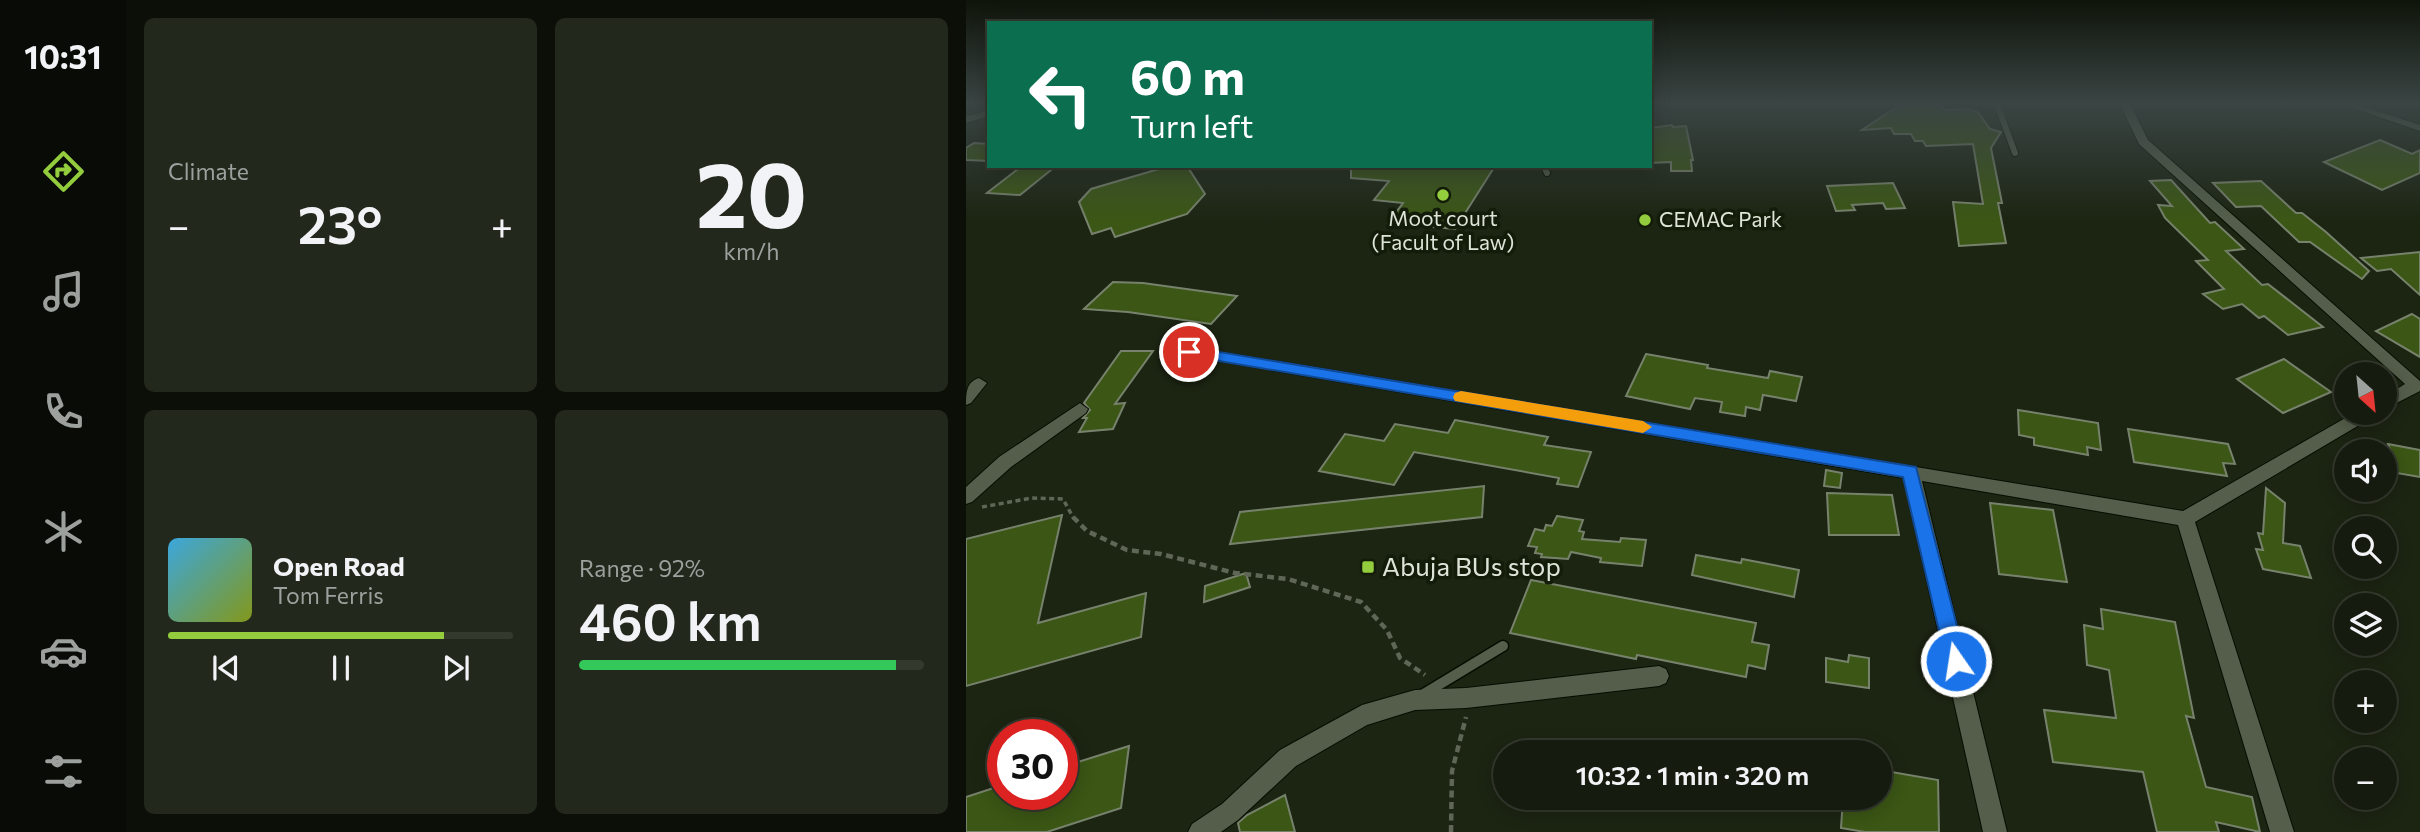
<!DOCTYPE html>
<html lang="en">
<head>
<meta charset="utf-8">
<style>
  body { margin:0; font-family:Commissioner,sans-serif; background:#22281c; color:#f1f3f6; height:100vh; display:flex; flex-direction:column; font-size:26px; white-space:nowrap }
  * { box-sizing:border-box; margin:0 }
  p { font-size:23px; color:#9da19e }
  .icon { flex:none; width:38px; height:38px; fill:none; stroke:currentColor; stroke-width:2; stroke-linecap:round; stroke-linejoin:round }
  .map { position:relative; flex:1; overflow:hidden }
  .side { display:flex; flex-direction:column; gap:18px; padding:18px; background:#0c0f08; width:840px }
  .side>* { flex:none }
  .guide { position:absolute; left:21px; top:21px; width:665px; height:147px; border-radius:0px; box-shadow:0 4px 18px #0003,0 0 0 2px #34392e; background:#0b6e4f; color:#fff; overflow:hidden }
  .needle { width:46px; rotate:153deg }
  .tools { position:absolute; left:1368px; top:362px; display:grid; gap:14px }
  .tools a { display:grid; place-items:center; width:63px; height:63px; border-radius:50%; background:#151b0e; box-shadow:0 4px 18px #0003,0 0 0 2px #34392e; font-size:35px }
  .speed { position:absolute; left:21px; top:719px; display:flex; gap:14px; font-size:35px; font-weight:700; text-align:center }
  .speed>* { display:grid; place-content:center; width:91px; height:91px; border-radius:50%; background:#151b0e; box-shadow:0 4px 18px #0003,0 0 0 2px #34392e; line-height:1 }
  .speed .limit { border:10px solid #d22; background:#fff; color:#111 }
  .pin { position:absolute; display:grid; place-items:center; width:60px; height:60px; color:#fff; margin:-30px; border:4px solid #fff; border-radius:50%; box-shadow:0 2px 7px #0007 }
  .me { position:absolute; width:77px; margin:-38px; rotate:347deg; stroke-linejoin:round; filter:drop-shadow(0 0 5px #0008) }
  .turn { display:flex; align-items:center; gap:24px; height:147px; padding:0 28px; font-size:32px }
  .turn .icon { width:91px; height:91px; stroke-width:2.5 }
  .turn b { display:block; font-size:49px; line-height:60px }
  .big { font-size:52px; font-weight:600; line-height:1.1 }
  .side .card { flex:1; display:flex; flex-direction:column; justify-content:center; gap:10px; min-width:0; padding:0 24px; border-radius:10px; background:#22281c }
  .side .dial { align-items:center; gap:0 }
  .dial b { font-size:91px; line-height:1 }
  .song { display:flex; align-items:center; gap:21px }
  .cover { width:84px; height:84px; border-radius:10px; background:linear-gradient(135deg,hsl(200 70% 55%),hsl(70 70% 35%)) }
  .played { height:7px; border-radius:4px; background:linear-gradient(90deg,#93cd3e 80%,#34392e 80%) }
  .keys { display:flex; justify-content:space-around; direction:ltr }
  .heat { display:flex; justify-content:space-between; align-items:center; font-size:38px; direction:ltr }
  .charge { height:10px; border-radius:5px; background:linear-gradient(90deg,#34c759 92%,#34392e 0) }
  .side .tiles { flex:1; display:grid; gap:18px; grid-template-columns:repeat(2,1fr) }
  .trip { position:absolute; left:527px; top:740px; width:399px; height:70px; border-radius:35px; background:#151b0e; box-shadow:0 4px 18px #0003,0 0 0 2px #34392e; font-weight:600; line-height:70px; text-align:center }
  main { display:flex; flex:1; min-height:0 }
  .tab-bar { display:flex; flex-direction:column; width:126px; justify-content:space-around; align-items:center; background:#080b06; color:#9da19e }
  .tab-bar .icon { width:49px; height:49px }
  .tab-bar .on { color:#93cd3e }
  .tab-bar b { font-size:32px; color:#f1f3f6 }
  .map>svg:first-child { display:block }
  .building { fill:#3b5615; stroke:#77826c; stroke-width:2 }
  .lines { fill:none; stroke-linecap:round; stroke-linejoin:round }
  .service-far1-casing { stroke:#060d01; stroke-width:8 }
  .service-casing { stroke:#060d01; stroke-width:13 }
  .minor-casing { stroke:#060d01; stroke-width:2 }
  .path-far1 { stroke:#5f6656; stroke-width:3.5; stroke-dasharray:5 3.5; stroke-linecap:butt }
  .path { stroke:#5f6656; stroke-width:4.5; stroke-dasharray:7 4.5; stroke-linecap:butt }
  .service-far1 { stroke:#545e4a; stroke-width:6 }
  .service { stroke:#545e4a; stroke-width:10 }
  .minor { fill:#545e4a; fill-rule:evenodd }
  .route { fill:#1a73e8; stroke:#114b97; stroke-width:2 }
  .slow { fill:#f59e0b }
  .poi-dot { fill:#93cd3e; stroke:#131b09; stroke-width:2.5 }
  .labels { text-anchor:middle; stroke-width:7; stroke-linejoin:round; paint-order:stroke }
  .far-poi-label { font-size:21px; fill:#dee4d8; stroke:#131b09 }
  .poi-label { font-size:26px; fill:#dee4d8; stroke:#131b09; text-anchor:start }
</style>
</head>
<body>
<main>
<nav class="tab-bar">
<b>10:31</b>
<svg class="icon on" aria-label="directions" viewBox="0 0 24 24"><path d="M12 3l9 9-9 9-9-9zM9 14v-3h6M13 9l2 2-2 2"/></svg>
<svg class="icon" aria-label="music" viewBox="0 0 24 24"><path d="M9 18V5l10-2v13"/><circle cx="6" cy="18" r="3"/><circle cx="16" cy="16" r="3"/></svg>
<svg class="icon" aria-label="phone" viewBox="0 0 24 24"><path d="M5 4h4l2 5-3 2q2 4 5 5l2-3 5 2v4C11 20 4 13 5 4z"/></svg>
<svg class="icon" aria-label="climate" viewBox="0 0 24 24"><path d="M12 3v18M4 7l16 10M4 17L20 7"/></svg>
<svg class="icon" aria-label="car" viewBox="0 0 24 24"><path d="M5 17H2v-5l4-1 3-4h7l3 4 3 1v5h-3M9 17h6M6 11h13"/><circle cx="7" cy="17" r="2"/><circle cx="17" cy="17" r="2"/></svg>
<svg class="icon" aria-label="filters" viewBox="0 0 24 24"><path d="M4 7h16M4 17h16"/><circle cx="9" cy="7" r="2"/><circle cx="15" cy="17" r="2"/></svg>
</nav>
<section class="side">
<div class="tiles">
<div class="card"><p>Climate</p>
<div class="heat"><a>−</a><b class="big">23°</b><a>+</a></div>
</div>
<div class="card dial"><b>20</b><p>km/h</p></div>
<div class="card">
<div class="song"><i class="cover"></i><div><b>Open Road</b><p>Tom Ferris</p></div></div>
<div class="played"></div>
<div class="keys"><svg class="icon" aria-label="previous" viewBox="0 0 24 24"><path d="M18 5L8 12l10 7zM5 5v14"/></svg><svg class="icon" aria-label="pause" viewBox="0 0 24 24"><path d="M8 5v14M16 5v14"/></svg><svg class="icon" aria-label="next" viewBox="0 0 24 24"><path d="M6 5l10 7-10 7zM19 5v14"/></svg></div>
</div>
<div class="card"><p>Range · 92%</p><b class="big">460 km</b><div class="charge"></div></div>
</div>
</section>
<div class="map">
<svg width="1454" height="832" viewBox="0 0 1454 832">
  <rect width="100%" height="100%" fill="#1c2412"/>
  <g class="building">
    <path d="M935 104H970L980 110 1002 109 1012 112 1024 129 1035 132 1025 148 1036 203H1032L1040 243 993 246 987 202 1017 204 1007 144 960 146 957 141H949L945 134H928L925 128 896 130Z"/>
    <path d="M706 125 707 127 720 126 727 160H725L726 171H705V162L684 163V128Z"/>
    <path d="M1414 140 1446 154 1454 150V173L1416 190 1358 162Z"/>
    <path d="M8 143 23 144V161L0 160V148Z"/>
    <path d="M56 166H90L54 195 21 193Z"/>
    <path d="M203 166H221L239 194 221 214 149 237 145 228 126 234 113 202 125 189Z"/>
    <path d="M385 166H529L489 229 422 223 437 203 408 200 423 181 385 178Z"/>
    <path d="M1205 180 1244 223 1249 222 1278 249 1260 251 1296 285 1302 284 1357 327 1322 335 1298 316 1293 318 1276 304 1257 309 1237 294 1258 289 1230 261 1242 260 1199 218 1192 205 1206 206 1184 181Z"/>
    <path d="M1295 181 1330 213H1336L1360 232 1403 271 1396 279 1344 242H1333L1295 206 1270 207 1247 183Z"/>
    <path d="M927 183 939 208 920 209 917 203 886 205 889 210 870 211 861 186Z"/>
    <path d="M1454 252V295L1425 269 1411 271 1395 258Z"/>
    <path d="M147 282 177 283 271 296 245 324 162 312 118 309Z"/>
    <path d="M1446 314 1454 319V357L1410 331Z"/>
    <path d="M155 351H187L149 404 159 403 147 429 113 432 121 418H117L124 410 118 403Z"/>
    <path d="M680 354 742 365 741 368 802 378 804 371 836 377 830 401 797 395 794 410 780 407 779 416 754 412 756 402 729 398 724 409 660 396Z"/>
    <path d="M1318 359 1365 392 1317 413 1271 379Z"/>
    <path d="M1052 410 1132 423 1135 450 1121 447 1122 455 1068 445V438L1053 435Z"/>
    <path d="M489 420 582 437 578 445 625 452 612 487 591 484 593 478 448 452 428 485 353 471 379 434 418 441 429 424 482 433Z"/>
    <path d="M1162 429 1262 444 1269 464 1257 463 1261 476 1168 462Z"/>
    <path d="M1422 444 1454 450V477L1419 471V455L1427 457Z"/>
    <path d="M860 470 876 473 874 488 858 486Z"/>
    <path d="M518 486 516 517 264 544 274 512Z"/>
    <path d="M1300 488 1319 503 1317 543 1334 546 1345 578 1297 569 1290 549 1297 550 1292 533 1297 534Z"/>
    <path d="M861 493 926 495 933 535H863Z"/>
    <path d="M1024 503 1087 510 1101 582 1033 574Z"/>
    <path d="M96 515 72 623 180 593 175 637 0 686V539Z"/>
    <path d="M591 516 617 520 613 531 618 532 616 539 654 542 655 538 680 540 676 566 634 562 635 558 605 552 602 559 575 557 576 554 569 553 571 547 562 546 569 529 578 531 580 525 586 526Z"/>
    <path d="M730 555 775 563 776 559 833 570 828 597 726 575Z"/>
    <path d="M280 573 284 587 238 602 239 586Z"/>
    <path d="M565 580 790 623 786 642 803 645 799 669 782 665 780 677 671 655 670 659 544 633Z"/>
    <path d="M1135 609 1209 622 1228 718 1220 716 1240 787 1286 797 1294 832 1250 822 1253 832H1191L1177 772 1087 762 1078 710 1150 718 1143 670 1121 665 1118 625 1137 629Z"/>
    <path d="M883 655 903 658V688L860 682V658L882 662Z"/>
    <path d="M163 746 155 808 81 832H0V797L37 785V794H96V767Z"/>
    <path d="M914 770 972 780 973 832H899L875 828 877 798H914Z"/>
    <path d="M319 795 329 832H274L272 823 281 815Z"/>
  </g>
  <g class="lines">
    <g class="service-far1-casing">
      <g id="service-far1">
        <path d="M1031 104 1049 153"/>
        <path d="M0 120 23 113"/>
        <path d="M578 166 581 173"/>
      </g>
    </g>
    <g class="service-casing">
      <path id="service" d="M456 695 537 646"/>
    </g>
    <g class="minor-casing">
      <g id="minor">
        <path d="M1154 104H1164L1182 140 1454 381V391L1419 409V396L1439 384 1173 144Z"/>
        <path d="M1375 104H1390L1454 125V131Z"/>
        <path d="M0 115 7 116 8 118 0 121Z"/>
        <path d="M223 347 1217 511 1388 413H1409L1407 417 1229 522 1328 832H1304L1212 525 956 481 1041 832H1017L938 478 218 355 216 352Z"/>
        <path d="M13 378 21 383 5 403 0 405C0 393 0 382 13 378Z"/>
        <path d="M114 403 122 409 120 413 45 467 6 502 0 504V487L33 457Z"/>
        <path d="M693 666 700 669 703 676 700 683 693 686 500 708 449 710 401 725 330 766 272 820 255 832H222L226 824 256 804 314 750 396 705 449 690 500 688Z"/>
      </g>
    </g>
    <path class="path-far1" d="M16 507 66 498 97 499 108 519"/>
    <g class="path">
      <path d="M107 517 121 531 161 550 195 554 269 573 322 579 395 602 421 630 434 658 459 675"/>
      <path d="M485 832 486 771 500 717"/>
    </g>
    <use href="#service-far1" class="service-far1"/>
    <use href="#service" class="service"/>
    <use href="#minor" class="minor"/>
  </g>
  <linearGradient id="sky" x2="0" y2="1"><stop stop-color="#0f140a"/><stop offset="0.47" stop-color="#3a4544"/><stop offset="1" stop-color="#3a4544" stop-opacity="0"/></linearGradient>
  <rect width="1454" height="220" fill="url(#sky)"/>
  <path class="route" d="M223 347 950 467 1000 661 997 668 990 671 983 668 980 661 937 477 218 355 216 352Z"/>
  <path class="slow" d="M495 391 677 421 686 427 677 433 489 401 487 397 489 393Z"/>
  <g class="poi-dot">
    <circle cx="477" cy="195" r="7"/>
    <circle cx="679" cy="220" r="7"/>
    <rect x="395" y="560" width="14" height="14" rx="3.5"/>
  </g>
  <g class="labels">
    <g class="far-poi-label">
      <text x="477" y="226">Moot court<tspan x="477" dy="24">(Facult of Law)</tspan></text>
      <text x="693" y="227" text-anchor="start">CEMAC Park</text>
    </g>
    <g class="poi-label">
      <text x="416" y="576">Abuja BUs stop</text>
    </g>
  </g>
</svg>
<div class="tools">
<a><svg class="needle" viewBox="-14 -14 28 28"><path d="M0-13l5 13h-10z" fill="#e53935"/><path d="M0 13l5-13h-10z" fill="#9da19e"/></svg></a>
<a><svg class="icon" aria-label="sound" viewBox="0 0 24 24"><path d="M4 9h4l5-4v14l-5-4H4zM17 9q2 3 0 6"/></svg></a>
<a><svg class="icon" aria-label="search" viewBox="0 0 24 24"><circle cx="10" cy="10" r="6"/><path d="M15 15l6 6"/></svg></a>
<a><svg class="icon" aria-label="layers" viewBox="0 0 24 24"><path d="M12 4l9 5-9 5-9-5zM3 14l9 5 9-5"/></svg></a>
<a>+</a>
<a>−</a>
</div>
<div class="speed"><div class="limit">30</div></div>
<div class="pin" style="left:223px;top:352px;background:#d93025"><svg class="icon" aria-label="arrive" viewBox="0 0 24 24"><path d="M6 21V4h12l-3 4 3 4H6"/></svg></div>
<svg class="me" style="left:990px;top:661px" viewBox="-20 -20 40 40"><circle r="17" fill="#1a73e8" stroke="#fff" stroke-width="3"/><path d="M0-11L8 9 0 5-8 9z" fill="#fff"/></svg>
<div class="trip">10:32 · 1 min · 320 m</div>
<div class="guide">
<div class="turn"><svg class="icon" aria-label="left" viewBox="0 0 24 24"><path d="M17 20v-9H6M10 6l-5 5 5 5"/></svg><div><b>60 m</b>Turn left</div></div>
</div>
</div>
</main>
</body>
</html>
